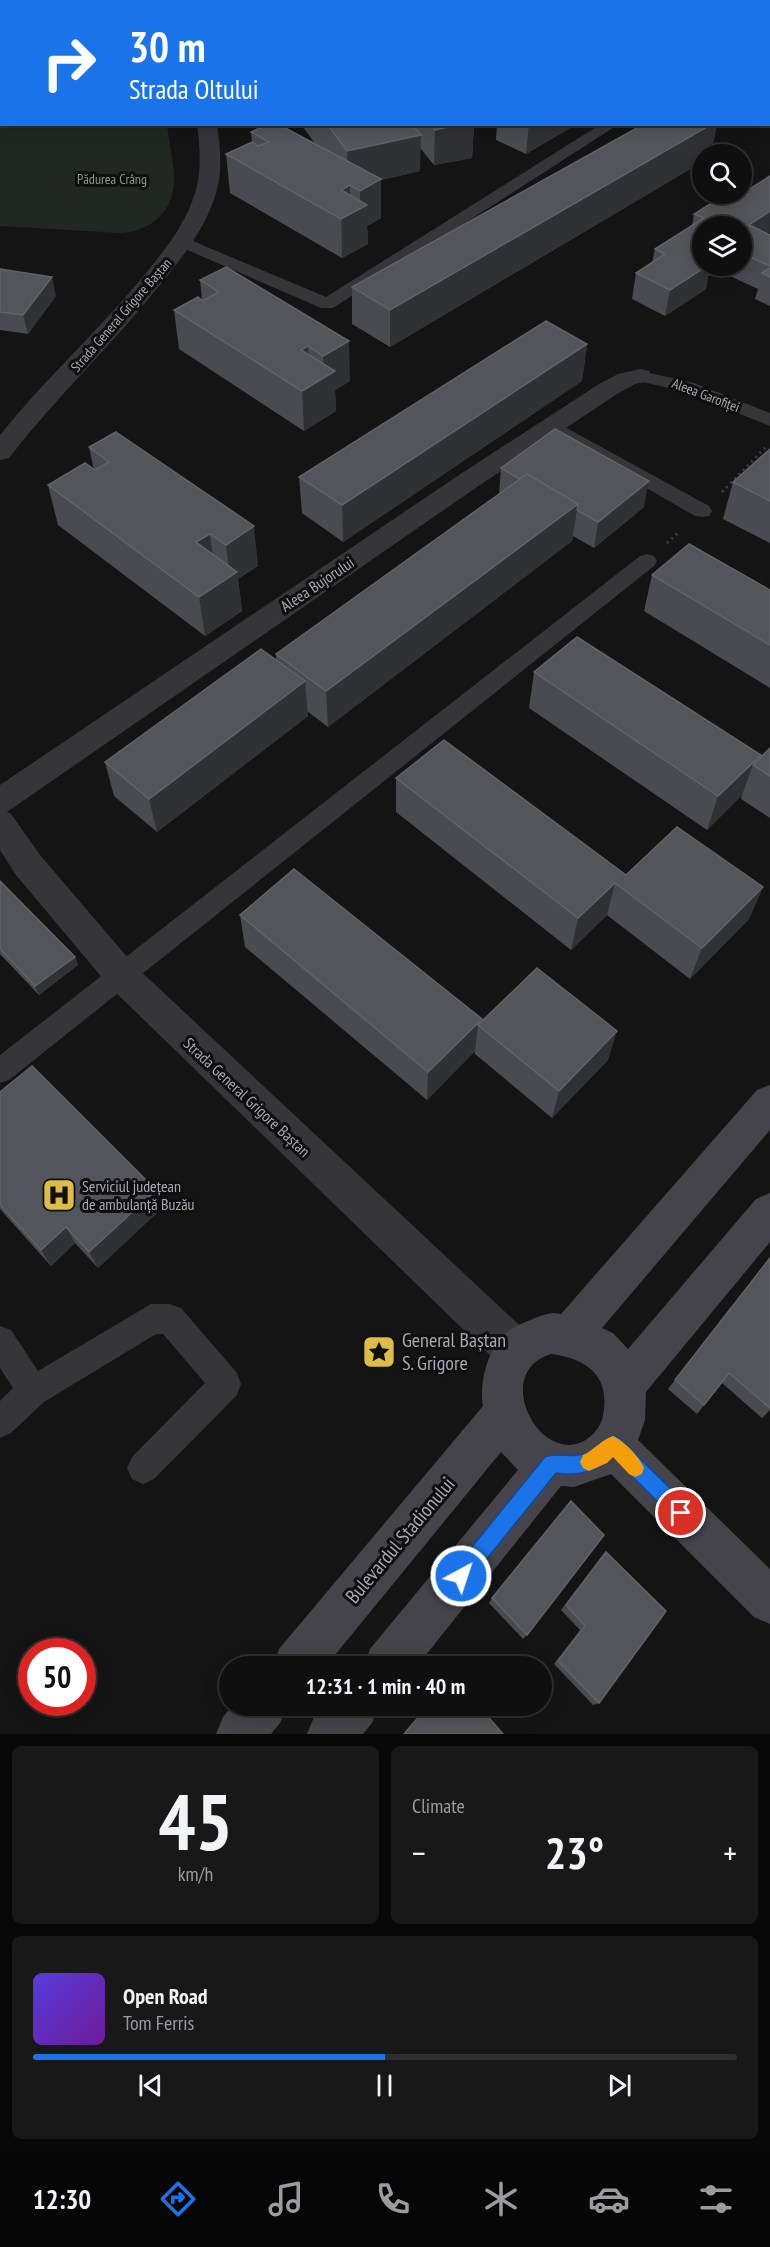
<!DOCTYPE html>
<html lang="en">
<head>
<meta charset="utf-8">
<style>
  body { margin:0; font-family:"PT Sans Narrow",sans-serif; background:#181819; color:#f1f3f6; height:100vh; display:flex; flex-direction:column; font-size:22px; white-space:nowrap }
  * { box-sizing:border-box; margin:0 }
  p { font-size:20px; color:#9b9c9f }
  .icon { flex:none; width:33px; height:33px; fill:none; stroke:currentColor; stroke-width:2; stroke-linecap:round; stroke-linejoin:round }
  .map { position:relative; height:1734px; overflow:hidden }
  .panel { display:flex; flex-direction:column; gap:12px; padding:12px; background:#080809; flex:1 }
  .panel>* { flex:none }
  .top-card { position:absolute; left:0px; top:0px; width:771px; height:126px; box-shadow:0 3px 15px #0003,0 0 0 2px #2f2f30; background:#1a73e8; color:#fff; overflow:hidden }
  .tools { position:absolute; left:692px; top:144px; display:grid; gap:12px }
  .tools a { display:grid; place-items:center; width:60px; height:60px; border-radius:50%; background:#0f0f10; box-shadow:0 3px 15px #0003,0 0 0 2px #2f2f30; font-size:30px }
  .speed { position:absolute; left:18px; top:1638px; display:flex; gap:12px; font-size:30px; font-weight:700; text-align:center }
  .speed>* { display:grid; place-content:center; width:78px; height:78px; border-radius:50%; background:#0f0f10; box-shadow:0 3px 15px #0003,0 0 0 2px #2f2f30; line-height:1 }
  .speed .limit { border:9px solid #d22; background:#fff; color:#111 }
  .pin { position:absolute; display:grid; place-items:center; width:51px; height:51px; color:#fff; margin:-26px; border:3px solid #fff; border-radius:50%; box-shadow:0 2px 6px #0007 }
  .me { position:absolute; width:66px; margin:-33px; rotate:40deg; stroke-linejoin:round; filter:drop-shadow(0 0 4px #0008) }
  .turn { display:flex; align-items:center; gap:21px; height:126px; padding:0 30px; font-size:27px }
  .turn .icon { width:78px; height:78px; stroke-width:2.5 }
  .turn b { display:block; font-size:42px; line-height:51px }
  .big { font-size:45px; font-weight:800; line-height:1.1 }
  .panel .widget { flex:1; display:flex; flex-direction:column; justify-content:center; gap:9px; min-width:0; padding:0 21px; border-radius:9px; background:#181819 }
  .panel .dial { align-items:center; gap:0 }
  .dial b { font-size:78px; line-height:1 }
  .song { display:flex; align-items:center; gap:18px }
  .cover { width:72px; height:72px; border-radius:9px; background:linear-gradient(135deg,hsl(250 70% 55%),hsl(280 70% 35%)) }
  .played { height:6px; border-radius:3px; background:linear-gradient(90deg,#1a73e8 50%,#2f2f30 50%) }
  .keys { display:flex; justify-content:space-around; direction:ltr }
  .heat { display:flex; justify-content:space-between; align-items:center; font-size:33px; direction:ltr }
  .panel .tiles { flex:1; display:grid; gap:12px; grid-template-columns:1fr 1fr }
  .widget:last-child { grid-column:span 2 }
  .trip { position:absolute; left:219px; top:1656px; width:333px; height:60px; border-radius:30px; background:#0f0f10; box-shadow:0 3px 15px #0003,0 0 0 2px #2f2f30; font-weight:800; line-height:60px; text-align:center }
  .dock { display:flex; height:96px; justify-content:space-around; align-items:center; background:#060606; color:#9b9c9f }
  .dock .icon { width:42px; height:42px }
  .dock .selected { color:#1a73e8 }
  .dock b { font-size:27px; color:#f1f3f6 }
  .map>svg:first-child { display:block }
  .green { fill:#212822 }
  .lines { fill:none; stroke-linecap:round; stroke-linejoin:round }
  .path { stroke:#3c3c41; stroke-width:3; stroke-dasharray:2 4; stroke-linecap:butt }
  .lane { fill:#36363a; fill-rule:evenodd }
  .street { fill:#36363a; fill-rule:evenodd }
  .secondary { fill:#44444a; fill-rule:evenodd }
  .wall { fill:#4a4b50; fill-rule:evenodd }
  .shaded-wall { fill:#303134; fill-rule:evenodd }
  .building { fill:#54555a; stroke:#616368; stroke-width:1.5 }
  .route { fill:#1a73e8; stroke:#114b97; stroke-width:1.5 }
  .slow { fill:#f59e0b }
  .labels { text-anchor:middle; stroke-width:6; stroke-linejoin:round; paint-order:stroke }
  .far-park-label { font-size:14px; fill:#809d86; stroke:#0f0f10 }
  .far-street-label { font-size:14px; fill:#a7aab4; stroke:#0f0f10 }
  .street-label { font-size:16px; fill:#a7aab4; stroke:#0f0f10 }
  .poi-label { font-size:16px; fill:#a7aab4; stroke:#0f0f10; text-anchor:start }
  .near-poi-label { font-size:20px; fill:#a7aab4; stroke:#0f0f10; text-anchor:start }
  .near-street-label { font-size:20px; fill:#a7aab4; stroke:#0f0f10 }
</style>
</head>
<body>
<div class="map">
<svg width="770" height="1734" viewBox="0 0 770 1734">
  <rect width="100%" height="100%" fill="#141415"/>
  <path class="green" d="M0 0H139L2 2V124L167 125C169 144 175 166 174 185 171 215 147 232 120 233L0 226Z"/>
  <g class="lines">
    <g class="path">
      <path d="M722 492 767 446"/>
      <path d="M667 543 679 532"/>
    </g>
    <g class="lane">
      <path d="M601 124H619L333 308H321L176 245 174 242 176 239H188L326 297Z"/>
      <path d="M640 371 694 383 770 413V426L682 391 634 380 631 376 634 372Z"/>
      <path d="M552 420 709 506 712 511 709 516 702 517 695 516 546 430 543 426 546 422Z"/>
      <path d="M647 554 654 556 657 561 654 566 9 1080 0 1083V1055L640 556Z"/>
      <path d="M151 1304H170L181 1308 237 1373 241 1384 237 1395 154 1479 143 1484 132 1479 127 1468 132 1457 205 1383 163 1334H156L44 1402 11 1433 0 1438V1401L13 1388 0 1368V1326L11 1330 38 1371Z"/>
    </g>
    <g class="street">
      <rect x="151" y="0" width="18" height="2"/>
      <path d="M197 124H217C220 147 223 170 216 193 206 228 182 258 159 286 112 345 56 397 9 458L0 460V435C44 380 97 332 142 278 163 252 185 226 195 193 202 170 200 148 197 124Z"/>
      <path d="M640 369 649 371 652 376 649 381 635 384 617 394 477 487 7 812 11 814 40 855 134 965 531 1336 537 1351 531 1366 516 1372 501 1366 110 987 16 875 0 850V785L459 475 599 384 618 374Z"/>
    </g>
    <g class="secondary">
      <path d="M770 1085V1130L602 1328 613 1333 628 1349 756 1199 770 1193V1242L646 1392 645 1420 638 1440 770 1569V1624L754 1617 611 1474 574 1487 561 1486 417 1666H364L370 1649 518 1470 501 1452 326 1666H273L279 1649 483 1406C479 1384 487 1351 504 1335 512 1327 523 1323 533 1319 543 1315 550 1312 561 1314L757 1090ZM551 1354C582 1358 608 1372 604 1408 603 1419 601 1425 594 1433 548 1480 486 1374 551 1354Z"/>
      <path d="M232 1706H287L280 1723 271 1734H216L223 1717Z"/>
      <path d="M324 1706H379L372 1723 363 1734H307L314 1717Z"/>
    </g>
  </g>
  <g class="wall">
    <path d="M205 0H261L263 2H206Z"/>
    <path d="M288 0H355L356 2H289Z"/>
    <rect x="433" y="0" width="166" height="2"/>
    <path d="M605 0H695L694 2H609Z"/>
    <path d="M301 124H474L472 158 434 165 420 148V171L381 180V218L367 226 368 244 342 258 230 193 226 154 252 143 251 132 316 145Z"/>
    <path d="M497 124H577L526 154 496 140Z"/>
    <path d="M644 124H717L711 154H702V162L390 347 352 324V287Z"/>
    <path d="M694 214 770 235V306L755 299 758 289 717 270 708 276 706 289 665 316 632 299 636 273 652 263 655 249 692 226ZM741 226V266H702Z"/>
    <path d="M226 267 350 381 335 390 336 411 304 431 179 349 174 310 202 300 200 280Z"/>
    <path d="M0 269 56 296 28 334 0 330Z"/>
    <path d="M587 344 582 381 343 542 302 513 299 477Z"/>
    <path d="M89 447 258 566 238 579 242 611 205 636 58 525 48 485 94 470Z"/>
    <path d="M770 449V543L723 519 733 482Z"/>
    <path d="M501 468 644 507 594 548 573 536 572 541 328 727 307 711 308 716 157 832 114 796 105 762 276 660V654L499 494Z"/>
    <path d="M652 575 770 590V688L644 611Z"/>
    <path d="M534 672 761 755 760 758 770 748V818L741 799 742 795 707 830 529 708Z"/>
    <path d="M396 778 626 875 763 887 749 919 690 979 607 915 571 950 396 812Z"/>
    <path d="M0 881 75 957 78 965 39 995 0 954Z"/>
    <path d="M240 915 482 1022 608 1060 552 1118 475 1054V1051L427 1100 245 947Z"/>
    <path d="M0 1092 156 1190 163 1207 98 1268 75 1243 51 1266 0 1209Z"/>
    <path d="M770 1258V1410L762 1418 722 1383 697 1414 668 1389Z"/>
    <path d="M606 1552 599 1703 593 1705 554 1664 580 1630 561 1610 601 1558Z"/>
    <path d="M492 1598 527 1635 523 1639 489 1603Z"/>
  </g>
  <g class="shaded-wall">
    <path d="M364 0H394L385 2H364Z"/>
    <path d="M573 0H599V2H570Z"/>
    <path d="M665 0H695L694 2H664Z"/>
    <path d="M461 124H474L472 158 434 165 435 130Z"/>
    <path d="M529 124H577L526 154Z"/>
    <path d="M712 124H717L711 154H702V162L390 347V310Z"/>
    <path d="M421 135 420 171 381 180V218L367 226 368 244 342 258 341 190 348 186 347 151ZM350 185 360 191V208L350 214Z"/>
    <path d="M770 211V232L743 250 749 225Z"/>
    <path d="M702 266H718L717 270 708 276 706 289 665 316 670 290Z"/>
    <path d="M52 277 56 296 28 334 23 315Z"/>
    <path d="M349 341 350 381 335 390 336 411 304 431 302 391 324 378 323 356Z"/>
    <path d="M587 344 582 381 343 542 342 505Z"/>
    <path d="M308 346 310 386 301 350Z"/>
    <path d="M649 481 644 507 594 548 598 522Z"/>
    <path d="M578 504 572 541 328 727 326 691Z"/>
    <path d="M254 526 258 566 238 579 242 611 205 636 199 597 230 577 226 545Z"/>
    <path d="M210 534 215 573 196 542Z"/>
    <path d="M305 681 308 716 157 832 149 799Z"/>
    <path d="M761 755 756 767 753 765 742 795 707 830 718 796Z"/>
    <path d="M615 883 607 915 571 950 578 918Z"/>
    <path d="M763 887 749 919 690 979 702 948Z"/>
    <path d="M75 957 78 965 39 995 35 986Z"/>
    <path d="M482 1019 481 1027 478 1025 475 1051 427 1100 428 1072Z"/>
    <path d="M617 1031 608 1060 552 1118 559 1091Z"/>
    <path d="M156 1190 163 1207 98 1268 89 1252Z"/>
    <path d="M66 1227 75 1243 51 1266 41 1250Z"/>
  </g>
  <g class="building">
    <path d="M225 0H261L263 2H227Z"/>
    <path d="M314 0H355L356 2H315Z"/>
    <path d="M437 0H517L514 2H440Z"/>
    <path d="M550 0H573L570 2H554Z"/>
    <path d="M269 124H278L381 179 360 191 350 185 341 190 367 205 341 219 226 154 252 142 258 146 269 142 251 132Z"/>
    <path d="M327 124H412L421 135 347 151Z"/>
    <path d="M431 124H461L435 130Z"/>
    <path d="M644 124H712L390 310 352 287Z"/>
    <path d="M770 176V211L749 225 770 235V266L741 253V226H702V266H707L670 290 636 273 665 254 655 249 704 218 694 214 726 194H741V192L743 193Z"/>
    <path d="M226 267 349 341 323 356 308 346 301 350 335 371 302 391 174 310 198 297 203 301 219 292 200 280Z"/>
    <path d="M770 268V277L762 273Z"/>
    <path d="M0 269 52 277 23 315 0 312Z"/>
    <path d="M546 321 587 344 342 505 299 477Z"/>
    <path d="M555 429 649 481 598 522 577 510 578 504 527 474 520 479 501 468Z"/>
    <path d="M116 432 254 526 226 545 210 534 196 542 237 572 199 597 48 485 85 463 95 470 109 462 89 447Z"/>
    <path d="M770 449V501L733 482Z"/>
    <path d="M527 474 578 504 326 691 276 654Z"/>
    <path d="M689 544 770 590V645L652 575Z"/>
    <path d="M577 637 761 755 718 796 534 672Z"/>
    <path d="M261 649 305 681 149 799 105 762Z"/>
    <path d="M444 740 626 875 677 827 763 887 702 948 615 883 578 918 396 778Z"/>
    <path d="M770 748V776L753 765Z"/>
    <path d="M294 869 482 1019 428 1072 240 915Z"/>
    <path d="M0 881 75 957 35 986 0 949Z"/>
    <path d="M537 968 617 1031 559 1091 478 1025Z"/>
    <path d="M32 1066 156 1190 89 1252 66 1227 41 1250 0 1205V1092Z"/>
    <path d="M770 1258V1408L729 1373 704 1405 675 1380Z"/>
    <path d="M571 1501 604 1535 527 1635 492 1598Z"/>
    <path d="M606 1552 666 1611 599 1703 558 1661 585 1626 566 1605Z"/>
    <path d="M428 1706H479L503 1734H404Z"/>
  </g>
  <path class="route" d="M613 1436 619 1438 688 1506 690 1513 688 1519 681 1522 675 1519 613 1457C598 1472 576 1476 556 1473L468 1582 461 1585 454 1582 452 1576 454 1569 545 1457C557 1452 571 1458 584 1454 596 1451 602 1440 613 1436Z"/>
  <path class="slow" d="M613 1436C624 1441 639 1456 644 1468L642 1474 635 1477 629 1474 613 1457 607 1463 589 1471 583 1468 580 1462 583 1455C594 1450 601 1440 613 1436Z"/>
  <defs>
    <g id="hospital-square" transform="scale(1.725)"><rect x="-9" y="-9" width="18" height="18" rx="4" fill="#dcbd45" stroke="#0f0f10"/><path d="M-5-5h3v3.5h4V-5h3V5h-3V1.5h-4V5h-3Z" fill="#111"/></g>
    <g id="sight-square" transform="scale(1.725)"><rect x="-9" y="-9" width="18" height="18" rx="4" fill="#dcbd45" stroke="#0f0f10"/><path d="M0-6L1.8-2.2L6-1.7L2.9 1.2L3.7 5.4L0 3.3L-3.7 5.4L-2.9 1.2L-6-1.7L-1.8-2.2Z" fill="#111"/></g>
  </defs>
  <g fill-rule="evenodd">
    <use href="#hospital-square" x="59" y="1195"/>
    <use href="#sight-square" x="379" y="1352"/>
  </g>
  <g class="labels">
    <g class="far-park-label">
      <text x="112" y="184">Pădurea Crâng</text>
    </g>
    <g class="far-street-label">
      <text transform="translate(121 315) rotate(-49)" y="5">Strada General Grigore Baștan</text>
      <text transform="translate(706 395) rotate(21)" y="5">Aleea Garofiței</text>
    </g>
    <g class="street-label">
      <text transform="translate(317 584) rotate(-34)" y="6">Aleea Bujorului</text>
      <text transform="translate(247 1097) rotate(43)" y="6">Strada General Grigore Baștan</text>
    </g>
    <g class="poi-label">
      <text x="82" y="1192">Serviciul județean<tspan x="82" dy="18">de ambulanță Buzău</tspan></text>
    </g>
    <g class="near-poi-label">
      <text x="402" y="1347">General Baștan<tspan x="402" dy="23">S. Grigore</tspan></text>
    </g>
    <g class="near-street-label">
      <text transform="translate(400 1540) rotate(-50)" y="7">Bulevardul Stadionului</text>
    </g>
  </g>
</svg>
<div class="tools">
<a><svg class="icon" aria-label="search" viewBox="0 0 24 24"><circle cx="10" cy="10" r="6"/><path d="M15 15l6 6"/></svg></a>
<a><svg class="icon" aria-label="layers" viewBox="0 0 24 24"><path d="M12 4l9 5-9 5-9-5zM3 14l9 5 9-5"/></svg></a>
</div>
<div class="speed"><div class="limit">50</div></div>
<div class="pin" style="left:681px;top:1513px;background:#d93025"><svg class="icon" aria-label="arrive" viewBox="0 0 24 24"><path d="M6 21V4h12l-3 4 3 4H6"/></svg></div>
<svg class="me" style="left:461px;top:1576px" viewBox="-20 -20 40 40"><circle r="17" fill="#1a73e8" stroke="#fff" stroke-width="3"/><path d="M0-11L8 9 0 5-8 9z" fill="#fff"/></svg>
<div class="trip">12:31 · 1 min · 40 m</div>
<div class="top-card">
<div class="turn"><svg class="icon" aria-label="right" viewBox="0 0 24 24"><path d="M7 20v-9h11M14 6l5 5-5 5"/></svg><div><b>30 m</b>Strada Oltului</div></div>
</div>
</div>
<section class="panel">
<div class="tiles">
<div class="widget dial"><b>45</b><p>km/h</p></div>
<div class="widget"><p>Climate</p>
<div class="heat"><a>−</a><b class="big">23°</b><a>+</a></div>
</div>
<div class="widget">
<div class="song"><i class="cover"></i><div><b>Open Road</b><p>Tom Ferris</p></div></div>
<div class="played"></div>
<div class="keys"><svg class="icon" aria-label="previous" viewBox="0 0 24 24"><path d="M18 5L8 12l10 7zM5 5v14"/></svg><svg class="icon" aria-label="pause" viewBox="0 0 24 24"><path d="M8 5v14M16 5v14"/></svg><svg class="icon" aria-label="next" viewBox="0 0 24 24"><path d="M6 5l10 7-10 7zM19 5v14"/></svg></div>
</div>
</div>
</section>
<nav class="dock">
<b>12:30</b>
<svg class="icon selected" aria-label="directions" viewBox="0 0 24 24"><path d="M12 3l9 9-9 9-9-9zM9 14v-3h6M13 9l2 2-2 2"/></svg>
<svg class="icon" aria-label="music" viewBox="0 0 24 24"><path d="M9 18V5l10-2v13"/><circle cx="6" cy="18" r="3"/><circle cx="16" cy="16" r="3"/></svg>
<svg class="icon" aria-label="phone" viewBox="0 0 24 24"><path d="M5 4h4l2 5-3 2q2 4 5 5l2-3 5 2v4C11 20 4 13 5 4z"/></svg>
<svg class="icon" aria-label="climate" viewBox="0 0 24 24"><path d="M12 3v18M4 7l16 10M4 17L20 7"/></svg>
<svg class="icon" aria-label="car" viewBox="0 0 24 24"><path d="M5 17H2v-5l4-1 3-4h7l3 4 3 1v5h-3M9 17h6M6 11h13"/><circle cx="7" cy="17" r="2"/><circle cx="17" cy="17" r="2"/></svg>
<svg class="icon" aria-label="filters" viewBox="0 0 24 24"><path d="M4 7h16M4 17h16"/><circle cx="9" cy="7" r="2"/><circle cx="15" cy="17" r="2"/></svg>
</nav>
</body>
</html>
